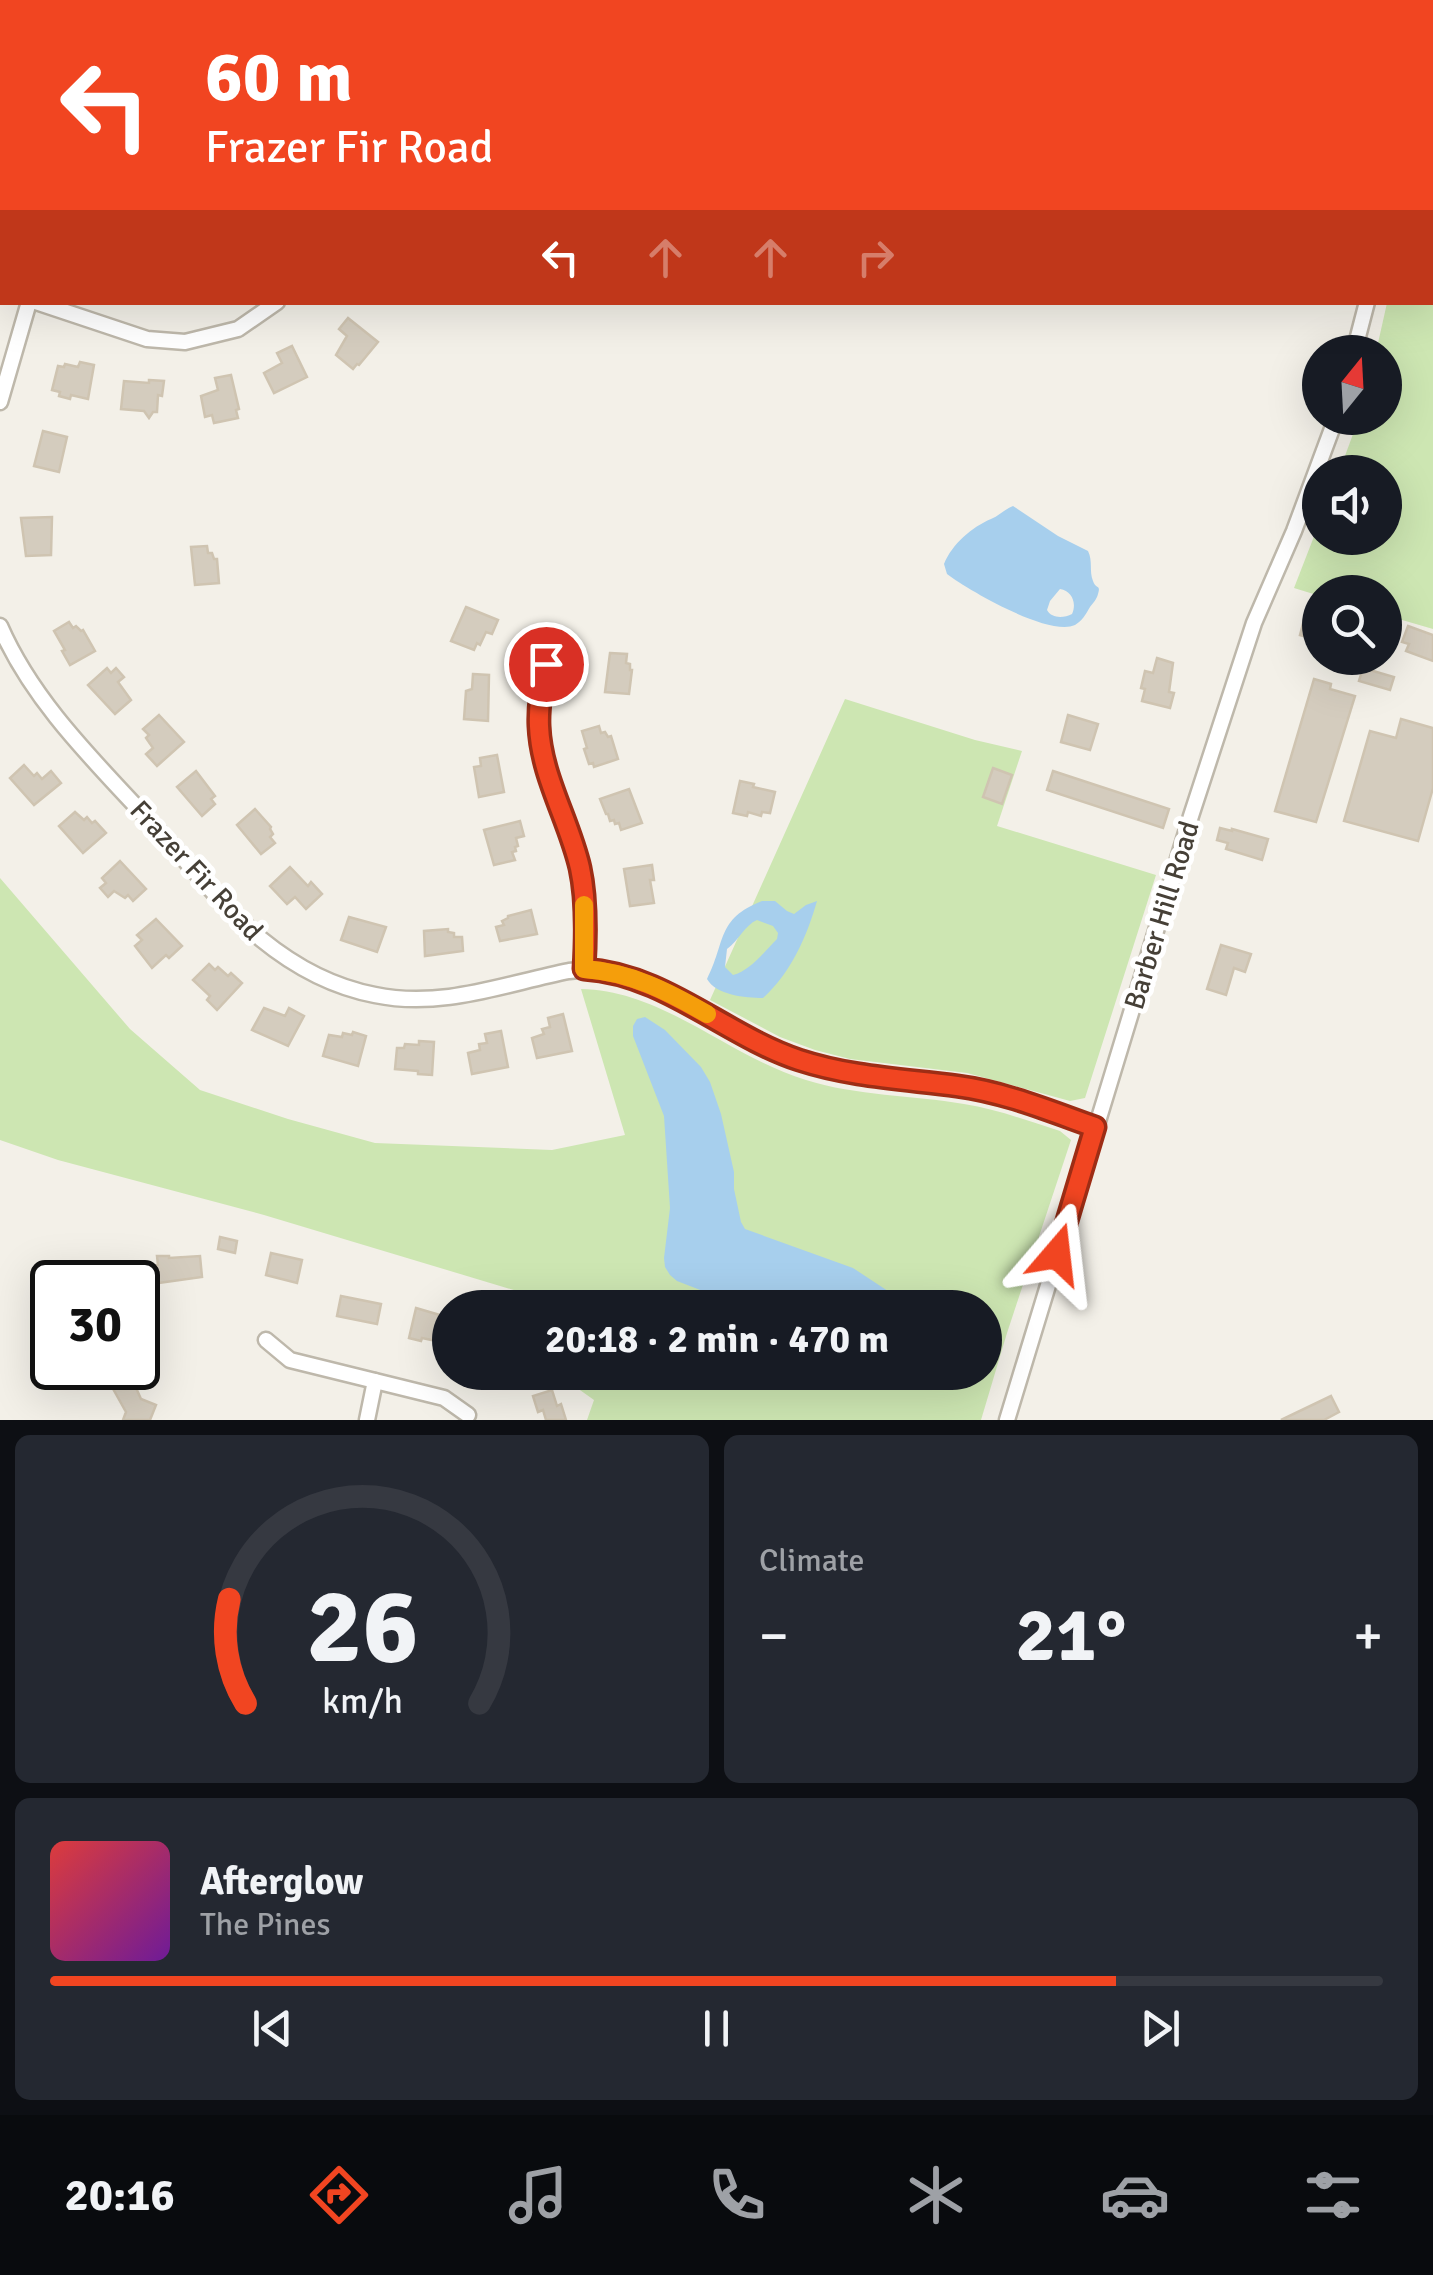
<!DOCTYPE html>
<html lang="en">
<head>
<meta charset="utf-8">
<style>
  body { margin:0; font-family:Signika,sans-serif; background:#242831; color:#f1f3f6; height:100vh; display:flex; flex-direction:column; font-size:38px; white-space:nowrap }
  * { box-sizing:border-box; margin:0 }
  p { font-size:32px; color:#9ea1a6 }
  .icon { flex:none; width:55px; height:55px; fill:none; stroke:currentColor; stroke-width:2; stroke-linecap:round; stroke-linejoin:round }
  .map { position:relative; height:1420px; overflow:hidden }
  .sheet { display:flex; flex-direction:column; gap:15px; padding:15px; background:#0d0f14; flex:1 }
  .sheet>* { flex:none }
  .top-card { position:absolute; left:0px; top:0px; width:1435px; height:305px; box-shadow:0 10px 40px #0002; background:#f14521; color:#fff; overflow:hidden }
  .needle { width:65px; rotate:18deg }
  .buttons { position:absolute; left:1302px; top:335px; display:grid; gap:20px }
  .buttons a { display:grid; place-items:center; width:100px; height:100px; border-radius:50%; background:#171b24; box-shadow:0 10px 40px #0002; font-size:50px }
  .speed { position:absolute; left:30px; top:1260px; display:flex; gap:20px; font-size:50px; font-weight:700; text-align:center }
  .speed>* { display:grid; place-content:center; width:130px; height:130px; border-radius:50%; background:#171b24; box-shadow:0 10px 40px #0002; line-height:1 }
  .speed .limit { border:5px solid #111; border-radius:15px; background:#fff; color:#111 }
  .pin { position:absolute; display:grid; place-items:center; width:85px; height:85px; color:#fff; margin:-42px; border:5px solid #fff; border-radius:50%; box-shadow:0 2px 10px #0007 }
  .me { position:absolute; width:110px; margin:-55px; rotate:17deg; stroke-linejoin:round; filter:drop-shadow(0 0 8px #0008) }
  .turn { display:flex; align-items:center; gap:35px; height:210px; padding:0 40px; font-size:45px }
  .turn .icon { width:130px; height:130px; stroke-width:2.5 }
  .turn b { display:block; font-size:70px; line-height:85px }
  .lanes { display:flex; align-items:center; height:95px; padding:0 40px; background:#0003; justify-content:center; gap:50px; direction:ltr }
  .lanes .off { opacity:.35 }
  .big { font-size:75px; font-weight:700; line-height:1.1 }
  .sheet .card { flex:1; display:flex; flex-direction:column; justify-content:center; gap:15px; min-width:0; padding:0 35px; border-radius:15px; background:#242831 }
  .sheet .dial { align-items:center; gap:0 }
  .dial svg { height:260px; overflow:visible; fill:none; stroke:#363941; stroke-width:7; stroke-linecap:round; text-anchor:middle }
  .dial text { fill:#f1f3f6; stroke:none }
  .song { display:flex; align-items:center; gap:30px }
  .cover { width:120px; height:120px; border-radius:15px; background:linear-gradient(135deg,hsl(0 70% 55%),hsl(280 70% 35%)) }
  .played { height:10px; border-radius:5px; background:linear-gradient(90deg,#f14521 80%,#363941 80%) }
  .keys { display:flex; justify-content:space-around; direction:ltr }
  .heat { display:flex; justify-content:space-between; align-items:center; font-size:55px; direction:ltr }
  .sheet .tiles { flex:1; display:grid; gap:15px; grid-template-columns:1fr 1fr }
  .card:last-child { grid-column:span 2 }
  .trip { position:absolute; left:432px; top:1290px; width:570px; height:100px; border-radius:50px; background:#171b24; box-shadow:0 10px 40px #0002; font-weight:700; line-height:100px; text-align:center }
  .menu { display:flex; height:160px; justify-content:space-around; align-items:center; background:#090b0e; color:#9ea1a6 }
  .menu .icon { width:70px; height:70px }
  .menu .selected { color:#f14521 }
  .menu b { font-size:45px; color:#f1f3f6 }
  .map>svg:first-child { display:block }
  .green { fill:#cde6b2 }
  .water { fill:#a7cfed; fill-rule:evenodd }
  .building { fill:#d4ccbe; stroke:#cfc4b1; stroke-width:2.5 }
  .lines { fill:none; stroke-linecap:round; stroke-linejoin:round }
  .minor-casing { stroke:#beb8ab; stroke-width:19 }
  .minor { stroke:#fff; stroke-width:14 }
  .route-casing { stroke:#9d2d15; stroke-width:25 }
  .route { stroke:#f14521; stroke-width:18 }
  .slow { stroke:#f59e0b; stroke-width:18 }
  .labels { text-anchor:middle; stroke-width:10; stroke-linejoin:round; paint-order:stroke }
  .street-label { font-size:28px; fill:#464037; stroke:#fff }
</style>
</head>
<body>
<div class="map">
<svg width="1433" height="1420" viewBox="0 0 1433 1420">
  <rect width="100%" height="100%" fill="#f3f0e8"/>
  <g class="green">
    <path d="M249 0H524L523 2H248Z"/>
    <path d="M1433 117V629L1385 615V592H1320V596L1294 588 1320 521V538H1385V472H1339L1359 418H1385V352H1376L1387 303 1432 302Z"/>
    <path d="M845 699 975 740 1022 751 997 826 1156 875 1085 1098 1070 1101 967 1073 850 1059 815 1050 780 1037 710 1000Z"/>
    <path d="M0 878 130 1029 200 1090 288 1119 375 1143 552 1150 625 1135 581 989C663 990 729 1057 806 1080 857 1096 912 1095 964 1104 997 1109 1028 1121 1060 1131L1071 1140 1007 1333 981 1420H587L594 1400 556 1373 985 1372V1308L570 1307 264 1215 58 1160 0 1140Z"/>
  </g>
  <g class="water">
    <path d="M1013 506 1058 536 1088 551C1093 561 1089 571 1093 581 1096 590 1101 584 1098 594 1097 599 1093 603 1090 607 1086 614 1082 621 1075 625 1049 637 968 590 947 574L944 564C952 544 972 527 991 519 999 516 1005 509 1013 506ZM1060 589C1072 591 1077 603 1072 614 1064 618 1052 619 1047 610L1050 601Z"/>
    <path d="M762 901H775L787 911 794 914 806 905 817 901C807 936 791 973 763 998 745 998 716 995 707 979 726 942 716 919 762 901ZM757 920 773 926 778 933 777 939C764 952 750 971 733 975L725 967 727 949C739 940 745 925 757 920Z"/>
    <path d="M645 1017 665 1030 701 1067 710 1082 721 1114 734 1172V1189L741 1222 745 1229 853 1268 897 1297 921 1307H763L708 1293 677 1281 670 1275 665 1267 664 1258 670 1208 664 1116 633 1036V1026L637 1019Z"/>
    <path d="M868 1373H934C921 1396 885 1387 868 1373Z"/>
  </g>
  <g class="building">
    <path d="M348 318 378 342 359 365 357 364 353 369 336 355 347 336 339 329Z"/>
    <path d="M292 346 307 377 274 393 264 373 282 363 277 353Z"/>
    <path d="M80 362 94 365 88 399 71 395 70 399 59 396 60 392 52 390 58 366 64 367 65 364 78 367Z"/>
    <path d="M231 375 239 409 236 410 238 418 214 423 212 415 205 417 201 396 218 390 215 378Z"/>
    <path d="M149 380 164 381 162 396 158 395 157 412H153L149 418 144 411 121 409 124 381 149 383Z"/>
    <path d="M43 431 67 437 59 472 34 466Z"/>
    <path d="M52 517 51 555 26 556 21 518Z"/>
    <path d="M207 546 208 553H212L214 559H217L219 583 195 585 191 547Z"/>
    <path d="M466 607 498 620 492 634 486 632 480 645 477 643 474 650 451 641Z"/>
    <path d="M1306 612 1320 616 1318 640 1300 635Z"/>
    <path d="M69 622 73 628 76 626 81 631 83 630 95 651 70 665 62 651 65 650 54 631Z"/>
    <path d="M1408 626 1433 635V661L1406 651 1409 644 1402 642Z"/>
    <path d="M610 653 627 654 626 663 630 664V670H632L629 694 605 692Z"/>
    <path d="M1157 658 1173 663 1169 692 1174 693 1170 708 1142 701 1145 689 1141 688 1145 671 1153 673Z"/>
    <path d="M107 668 111 673 116 668 124 677 118 682 131 700 115 714 88 685Z"/>
    <path d="M1363 668 1394 677 1390 690 1359 681Z"/>
    <path d="M473 674 489 675 488 721 464 719 466 691 472 689Z"/>
    <path d="M1314 679 1331 684 1330 689 1355 696 1316 822 1275 811Z"/>
    <path d="M159 715 184 742 157 766 146 754 153 748 146 738 149 735 143 729Z"/>
    <path d="M1068 715 1098 724 1090 750 1061 742Z"/>
    <path d="M1401 719 1433 728V788L1418 841 1344 821 1370 731 1396 738Z"/>
    <path d="M599 726 601 733 605 732 608 737 611 736 618 759 594 767 593 763 589 764 584 749 587 748 582 731Z"/>
    <path d="M497 755 504 792 479 797 474 767 481 766 480 758Z"/>
    <path d="M24 765 34 776 37 773 42 779 51 771 61 783 34 805 10 778Z"/>
    <path d="M993 768 1012 775 1002 804 983 797Z"/>
    <path d="M196 771 215 796 211 799 215 804 202 816 177 787Z"/>
    <path d="M1053 771 1169 809 1163 828 1047 790Z"/>
    <path d="M740 781 754 784 753 787 775 792 770 813 762 812 761 816 748 812 747 816 733 813Z"/>
    <path d="M629 789 642 823 621 830 619 823 615 824 614 820 610 821 608 814H606L600 799Z"/>
    <path d="M255 809 271 827 270 829 273 834 270 837 275 843 261 854 237 825Z"/>
    <path d="M75 812 84 820 87 817 92 823 95 821 106 833 83 853 59 826Z"/>
    <path d="M520 821 524 836 516 838 518 846 515 847 516 851 512 852 515 860 494 865 484 830Z"/>
    <path d="M1220 828 1232 831V829L1268 839 1262 860 1226 849 1228 843 1217 840Z"/>
    <path d="M120 861 146 889 133 901 128 895 125 898 114 891 108 897 100 888 106 883 102 878Z"/>
    <path d="M652 865 654 880H650L654 903 630 906 624 869Z"/>
    <path d="M290 867 308 886 311 882 322 894 306 909 295 897 287 904 270 886Z"/>
    <path d="M531 910 537 934 500 941 496 927 504 925 502 921 508 918V916Z"/>
    <path d="M349 917 386 927 377 952 341 940Z"/>
    <path d="M156 919 182 946 169 958 166 955 152 968 135 946 142 940 137 935Z"/>
    <path d="M448 929V932L454 933V937H462L463 951 425 956 424 931Z"/>
    <path d="M1221 945 1251 954 1245 972 1234 968 1226 995 1207 989Z"/>
    <path d="M209 964 215 970 218 967 228 976 231 973 242 983 217 1010 207 1000 210 996 193 980Z"/>
    <path d="M264 1008 285 1016 289 1008 304 1016 288 1046 252 1030Z"/>
    <path d="M563 1014 572 1051 537 1058 532 1038 544 1034 542 1029 550 1027 548 1018Z"/>
    <path d="M501 1031 508 1067 472 1074 468 1053 480 1050 479 1044 487 1043 485 1034Z"/>
    <path d="M353 1032 366 1036 358 1066 323 1056 329 1035 342 1037 343 1033 352 1035Z"/>
    <path d="M419 1041 434 1042 432 1075 418 1074V1071L395 1069 397 1048H404L405 1044 419 1045Z"/>
    <path d="M220 1237 237 1241 235 1253 218 1249Z"/>
    <path d="M271 1253 302 1260 297 1283 266 1275Z"/>
    <path d="M157 1256H169V1258L200 1256 202 1277 151 1284 150 1266 158 1265Z"/>
    <path d="M341 1296 381 1304 377 1324 337 1316Z"/>
    <path d="M416 1308 450 1318V1344L422 1338 421 1341 409 1338Z"/>
    <path d="M132 1379 141 1399 156 1405 150 1420H123L126 1412 112 1387Z"/>
    <path d="M552 1390 557 1406 561 1404 566 1420H546L543 1410 538 1412 533 1396Z"/>
    <path d="M1331 1396 1339 1412 1324 1420H1281Z"/>
  </g>
  <g class="lines">
    <g class="minor-casing">
      <g id="minor">
        <path d="M116 2 117 0"/>
        <path d="M1432 45 1433 44"/>
        <path d="M36 302 147 339 185 342 238 329 277 302"/>
        <path d="M1354 352 1367 302"/>
        <path d="M0 402 29 302"/>
        <path d="M0 626C36 709 107 773 167 840 197 873 226 910 261 939 294 966 333 987 375 995 442 1009 504 984 569 971 652 961 719 1029 792 1058 845 1078 901 1079 957 1086 1004 1092 1050 1111 1095 1127"/>
        <path d="M546 664 540 693V743L549 778 581 876 584 969"/>
        <path d="M266 1340 290 1360 444 1398 468 1415"/>
        <path d="M367 1420 375 1381"/>
        <path d="M1007 1420 1191 816 1236 678 1254 623 1294 531 1336 418"/>
      </g>
    </g>
    <use href="#minor" class="minor"/>
  </g>
  <g class="lines">
    <g class="route-casing">
      <path id="route" d="M546 664C542 684 538 705 539 726 541 776 569 820 580 868 587 900 586 937 584 969 665 974 724 1035 799 1060 851 1077 903 1079 957 1086 1004 1092 1050 1111 1095 1127L1057 1254"/>
    </g>
    <use href="#route" class="route"/>
    <path class="slow" d="M584 905V969C630 972 667 991 707 1014"/>
  </g>
  <g class="labels">
    <g class="street-label">
      <text transform="translate(197 870) rotate(47)" y="10">Frazer Fir Road</text>
      <text transform="translate(1161 915) rotate(-73)" y="10">Barber Hill Road</text>
    </g>
  </g>
</svg>
<div class="buttons">
<a><svg class="needle" viewBox="-14 -14 28 28"><path d="M0-13l5 13h-10z" fill="#e53935"/><path d="M0 13l5-13h-10z" fill="#9ea1a6"/></svg></a>
<a><svg class="icon" aria-label="sound" viewBox="0 0 24 24"><path d="M4 9h4l5-4v14l-5-4H4zM17 9q2 3 0 6"/></svg></a>
<a><svg class="icon" aria-label="search" viewBox="0 0 24 24"><circle cx="10" cy="10" r="6"/><path d="M15 15l6 6"/></svg></a>
</div>
<div class="speed"><div class="limit">30</div></div>
<div class="pin" style="left:546px;top:664px;background:#d93025"><svg class="icon" aria-label="arrive" viewBox="0 0 24 24"><path d="M6 21V4h12l-3 4 3 4H6"/></svg></div>
<svg class="me" style="left:1057px;top:1254px" viewBox="-20 -20 40 40"><path d="M0-17L14 15 0 8-14 15z" fill="#f14521" stroke="#fff" stroke-width="4"/></svg>
<div class="trip">20:18 · 2 min · 470 m</div>
<div class="top-card">
<div class="turn"><svg class="icon" aria-label="left" viewBox="0 0 24 24"><path d="M17 20v-9H6M10 6l-5 5 5 5"/></svg><div><b>60 m</b>Frazer Fir Road</div></div>
<div class="lanes"><svg class="icon" aria-label="left" viewBox="0 0 24 24"><path d="M17 20v-9H6M10 6l-5 5 5 5"/></svg><svg class="icon off" aria-label="ahead" viewBox="0 0 24 24"><path d="M12 20V5M6 11l6-6 6 6"/></svg><svg class="icon off" aria-label="ahead" viewBox="0 0 24 24"><path d="M12 20V5M6 11l6-6 6 6"/></svg><svg class="icon off" aria-label="right" viewBox="0 0 24 24"><path d="M7 20v-9h11M14 6l5 5-5 5"/></svg></div>
</div>
</div>
<section class="sheet">
<div class="tiles">
<div class="card dial"><svg viewBox="0 0 100 80">
<path d="M14 69A42 42 0 1 1 86 69"/>
<path d="M14 69A42 42 0 0 1 9 37" stroke="#f14521"/>
<text x="50" y="56" font-size="32" font-weight="700">26</text>
<text x="50" y="72" font-size="11">km/h</text>
</svg></div>
<div class="card"><p>Climate</p>
<div class="heat"><a>−</a><b class="big">21°</b><a>+</a></div>
</div>
<div class="card">
<div class="song"><i class="cover"></i><div><b>Afterglow</b><p>The Pines</p></div></div>
<div class="played"></div>
<div class="keys"><svg class="icon" aria-label="previous" viewBox="0 0 24 24"><path d="M18 5L8 12l10 7zM5 5v14"/></svg><svg class="icon" aria-label="pause" viewBox="0 0 24 24"><path d="M8 5v14M16 5v14"/></svg><svg class="icon" aria-label="next" viewBox="0 0 24 24"><path d="M6 5l10 7-10 7zM19 5v14"/></svg></div>
</div>
</div>
</section>
<nav class="menu">
<b>20:16</b>
<svg class="icon selected" aria-label="directions" viewBox="0 0 24 24"><path d="M12 3l9 9-9 9-9-9zM9 14v-3h6M13 9l2 2-2 2"/></svg>
<svg class="icon" aria-label="music" viewBox="0 0 24 24"><path d="M9 18V5l10-2v13"/><circle cx="6" cy="18" r="3"/><circle cx="16" cy="16" r="3"/></svg>
<svg class="icon" aria-label="phone" viewBox="0 0 24 24"><path d="M5 4h4l2 5-3 2q2 4 5 5l2-3 5 2v4C11 20 4 13 5 4z"/></svg>
<svg class="icon" aria-label="climate" viewBox="0 0 24 24"><path d="M12 3v18M4 7l16 10M4 17L20 7"/></svg>
<svg class="icon" aria-label="car" viewBox="0 0 24 24"><path d="M5 17H2v-5l4-1 3-4h7l3 4 3 1v5h-3M9 17h6M6 11h13"/><circle cx="7" cy="17" r="2"/><circle cx="17" cy="17" r="2"/></svg>
<svg class="icon" aria-label="filters" viewBox="0 0 24 24"><path d="M4 7h16M4 17h16"/><circle cx="9" cy="7" r="2"/><circle cx="15" cy="17" r="2"/></svg>
</nav>
</body>
</html>
